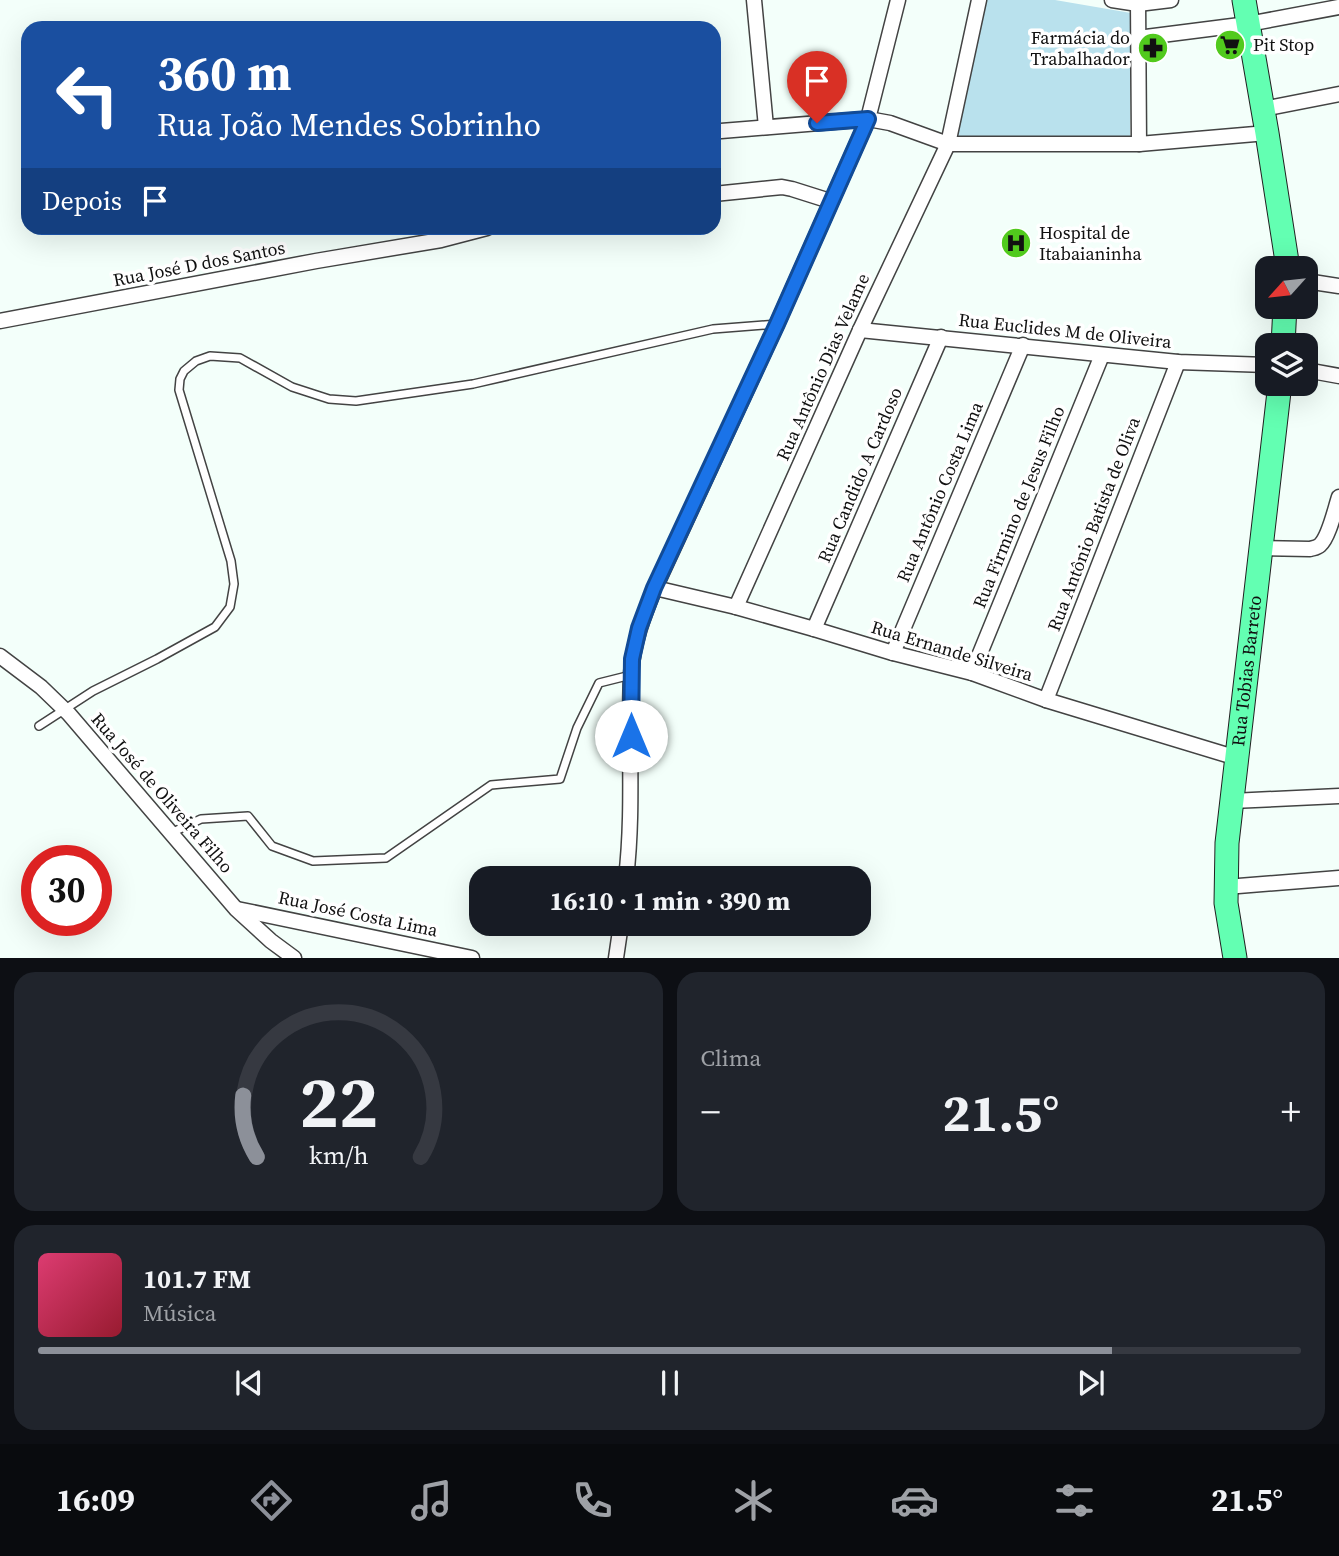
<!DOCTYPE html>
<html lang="pt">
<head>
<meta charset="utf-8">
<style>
  body { margin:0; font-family:"Source Serif 4",serif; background:#20242c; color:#f1f3f6; height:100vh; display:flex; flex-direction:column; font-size:26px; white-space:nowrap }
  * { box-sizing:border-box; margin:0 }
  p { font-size:23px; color:#9ea1a6 }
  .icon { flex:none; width:38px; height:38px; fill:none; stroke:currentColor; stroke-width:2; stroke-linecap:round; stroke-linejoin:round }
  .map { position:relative; height:958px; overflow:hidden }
  .drawer { display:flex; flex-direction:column; gap:14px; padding:14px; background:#0d0f14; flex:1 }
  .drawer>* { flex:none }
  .guide { position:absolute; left:21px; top:21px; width:700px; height:214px; border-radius:21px; box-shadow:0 7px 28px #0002; background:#1a4fa0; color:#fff; overflow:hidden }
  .needle { width:46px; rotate:243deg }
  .controls { position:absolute; left:1255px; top:256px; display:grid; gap:14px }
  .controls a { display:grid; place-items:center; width:63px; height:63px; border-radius:14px; background:#171b24; box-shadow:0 7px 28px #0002; font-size:35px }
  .speed { position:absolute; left:21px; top:845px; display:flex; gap:14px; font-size:35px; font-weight:700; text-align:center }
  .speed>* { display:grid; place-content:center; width:91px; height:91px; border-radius:50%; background:#171b24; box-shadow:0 7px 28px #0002; line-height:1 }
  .speed .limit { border:10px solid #d22; background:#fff; color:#111 }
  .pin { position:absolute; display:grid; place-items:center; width:60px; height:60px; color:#fff; margin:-72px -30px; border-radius:50% 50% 50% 0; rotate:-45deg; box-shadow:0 0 7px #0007 }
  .pin .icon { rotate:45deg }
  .me { position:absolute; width:77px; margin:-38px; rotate:0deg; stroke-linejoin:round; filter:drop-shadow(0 0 5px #0008) }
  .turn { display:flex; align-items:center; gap:24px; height:147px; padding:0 21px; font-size:32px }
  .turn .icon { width:91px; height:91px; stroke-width:2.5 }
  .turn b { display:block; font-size:49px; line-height:60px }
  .then { display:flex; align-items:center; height:66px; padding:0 21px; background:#0003; gap:14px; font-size:26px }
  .big { font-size:52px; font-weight:700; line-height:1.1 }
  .drawer .card { flex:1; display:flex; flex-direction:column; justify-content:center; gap:10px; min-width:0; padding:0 24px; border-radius:21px; background:#20242c }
  .drawer .dial { align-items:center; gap:0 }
  .dial svg { height:182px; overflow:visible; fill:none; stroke:#363941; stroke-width:7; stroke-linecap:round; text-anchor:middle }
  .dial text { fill:#f1f3f6; stroke:none }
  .song { display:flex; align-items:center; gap:21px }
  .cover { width:84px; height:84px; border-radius:10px; background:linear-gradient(135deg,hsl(340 70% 55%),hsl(350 70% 35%)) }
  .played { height:7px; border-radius:4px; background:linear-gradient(90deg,#8c9099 85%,#363941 85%) }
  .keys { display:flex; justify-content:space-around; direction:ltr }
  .heat { display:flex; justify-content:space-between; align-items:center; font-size:38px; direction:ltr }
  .drawer .tiles { flex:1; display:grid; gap:14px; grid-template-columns:1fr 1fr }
  .card:last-child { grid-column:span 2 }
  .trip { position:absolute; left:469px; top:866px; width:402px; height:70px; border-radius:21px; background:#171b24; box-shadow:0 7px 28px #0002; font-weight:700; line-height:70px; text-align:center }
  .menu { display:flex; height:112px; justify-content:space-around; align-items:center; background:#090b0e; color:#9ea1a6 }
  .menu .icon { width:49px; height:49px }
  .menu .current { color:#8c9099 }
  .menu b { font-size:32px; color:#f1f3f6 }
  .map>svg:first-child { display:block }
  .green { fill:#b9e1ed }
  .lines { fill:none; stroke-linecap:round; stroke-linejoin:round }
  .service-casing { stroke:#434343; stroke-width:10 }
  .minor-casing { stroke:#434343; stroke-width:17 }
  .primary-casing { stroke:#212121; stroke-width:25 }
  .service { stroke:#fff; stroke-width:7 }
  .minor { stroke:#fff; stroke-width:14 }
  .primary { stroke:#63ffb2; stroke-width:23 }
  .route-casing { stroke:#114b97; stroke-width:18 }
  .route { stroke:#1a73e8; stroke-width:12 }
  .labels { text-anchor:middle; stroke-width:7; stroke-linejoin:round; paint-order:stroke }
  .poi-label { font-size:18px; fill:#101010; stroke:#fff; text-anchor:start }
  .street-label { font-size:18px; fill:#101010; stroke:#fff }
</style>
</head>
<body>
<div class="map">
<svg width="1339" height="958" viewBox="0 0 1339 958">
  <rect width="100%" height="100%" fill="#f3fffa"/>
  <path class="green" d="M987 0H1055L1131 13 1130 138 954 139Z"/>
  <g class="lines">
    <g class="service-casing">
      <g id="service">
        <path d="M39 726 93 691 157 659 215 627 230 607 234 584 231 561 179 390 180 379 184 371 196 361 210 356 240 358 292 387 329 399 356 401 473 384 713 329 777 324"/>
        <path d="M171 833 201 819 248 816 272 846 313 861 386 858 491 785 560 779 577 728 599 683 631 675"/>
      </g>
    </g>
    <g class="minor-casing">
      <g id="minor">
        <path d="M754 0 766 127"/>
        <path d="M1112 0 1138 4 1171 0"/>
        <path d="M1138 0 1139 144"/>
        <path d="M1138 38 1248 24 1339 7"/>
        <path d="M1263 109 1339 94"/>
        <path d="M721 131 868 119 890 123 948 144H1139L1267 133"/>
        <path d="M714 194 782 187 792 189 830 201"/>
        <path d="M1306 281 1339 286"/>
        <path d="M0 321 316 261 441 240 487 228"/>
        <path d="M860 330 1178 362 1267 365"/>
        <path d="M1306 370 1339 376"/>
        <path d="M1261 548 1310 549C1313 548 1317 548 1320 545 1329 537 1335 509 1339 497"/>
        <path d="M655 588 736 607 814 629 893 653 972 673 1046 700 1237 758"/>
        <path d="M736 607 860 330 948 144 979 0"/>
        <path d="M814 629 941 337"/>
        <path d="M893 653 1023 345"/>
        <path d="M0 656 41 687 69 714 236 909 271 941 294 958"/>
        <path d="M972 673 1102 355"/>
        <path d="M1046 700 1178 362"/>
        <path d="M1232 801 1339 796"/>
        <path d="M626 878C634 811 628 742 631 674 633 643 643 617 655 588L777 324 868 119 898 0"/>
        <path d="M1226 887 1339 878"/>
        <path d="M237 909 472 958"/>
        <path d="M616 958 621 924"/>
      </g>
    </g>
    <g class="primary-casing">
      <g id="primary">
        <path d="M1244 0 1267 133 1288 268"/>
        <path d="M1283 345 1285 306"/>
        <path id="s1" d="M1235 958 1226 903 1227 843 1280 383"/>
      </g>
    </g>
    <use href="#service" class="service"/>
    <use href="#minor" class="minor"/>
    <use href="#primary" class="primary"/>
  </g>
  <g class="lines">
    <g class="route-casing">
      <path id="route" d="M631 736 632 659 639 628 654 588 777 324 868 119 817 123"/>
    </g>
    <use href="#route" class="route"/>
  </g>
  <defs>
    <g id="supermarket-disc" transform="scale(1.575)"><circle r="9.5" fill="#51ca1d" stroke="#fff"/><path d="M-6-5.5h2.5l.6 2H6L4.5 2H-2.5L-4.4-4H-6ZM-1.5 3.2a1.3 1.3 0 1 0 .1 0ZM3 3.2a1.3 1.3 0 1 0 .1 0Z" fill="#111"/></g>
    <g id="pharmacy-disc" transform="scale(1.575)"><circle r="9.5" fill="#51ca1d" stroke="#fff"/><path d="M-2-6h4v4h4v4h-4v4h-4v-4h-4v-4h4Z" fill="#111"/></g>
    <g id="hospital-disc" transform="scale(1.575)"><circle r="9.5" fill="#51ca1d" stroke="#fff"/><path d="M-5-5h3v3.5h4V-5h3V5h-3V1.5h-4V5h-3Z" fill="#111"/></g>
  </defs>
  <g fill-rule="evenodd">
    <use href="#supermarket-disc" x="1230" y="45"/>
    <use href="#pharmacy-disc" x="1153" y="48"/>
    <use href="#hospital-disc" x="1016" y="243"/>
  </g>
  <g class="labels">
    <g class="poi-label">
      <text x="1130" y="44" text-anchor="end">Farmácia do<tspan x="1130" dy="21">Trabalhador</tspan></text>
      <text x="1253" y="51">Pit Stop</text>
      <text x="1039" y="239">Hospital de<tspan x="1039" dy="21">Itabaianinha</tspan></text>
    </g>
    <g class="street-label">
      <text transform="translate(199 264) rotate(-11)" y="6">Rua José D dos Santos</text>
      <text transform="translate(1065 331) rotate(6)" y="6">Rua Euclides M de Oliveira</text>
      <text transform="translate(823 367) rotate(-66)" y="6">Rua Antônio Dias Velame</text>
      <text transform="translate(860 475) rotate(-67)" y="6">Rua Candido A Cardoso</text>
      <text transform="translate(940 492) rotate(-67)" y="6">Rua Antônio Costa Lima</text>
      <text transform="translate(1019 507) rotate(-68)" y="6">Rua Firmino de Jesus Filho</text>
      <text transform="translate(1094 524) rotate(-69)" y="6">Rua Antônio Batista de Oliva</text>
      <text transform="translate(952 651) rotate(17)" y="6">Rua Ernande Silveira</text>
      <text dy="6" stroke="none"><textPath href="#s1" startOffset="289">Rua Tobias Barreto</textPath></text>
      <text transform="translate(162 793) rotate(49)" y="6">Rua José de Oliveira Filho</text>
      <text transform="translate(358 914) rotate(12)" y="6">Rua José Costa Lima</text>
    </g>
  </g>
</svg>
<div class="controls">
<a><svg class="needle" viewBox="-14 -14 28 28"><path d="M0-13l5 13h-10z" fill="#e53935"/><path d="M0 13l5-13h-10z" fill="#9ea1a6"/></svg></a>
<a><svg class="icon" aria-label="layers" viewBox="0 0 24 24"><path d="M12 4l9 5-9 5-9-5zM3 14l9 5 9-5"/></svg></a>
</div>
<div class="speed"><div class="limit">30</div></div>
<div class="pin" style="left:817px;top:123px;background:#d93025"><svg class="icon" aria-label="arrive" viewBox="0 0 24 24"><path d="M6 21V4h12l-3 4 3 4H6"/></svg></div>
<svg class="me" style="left:631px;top:736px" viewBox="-20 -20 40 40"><circle r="19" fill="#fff"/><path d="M0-13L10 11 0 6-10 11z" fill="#1a73e8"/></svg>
<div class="trip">16:10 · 1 min · 390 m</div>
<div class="guide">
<div class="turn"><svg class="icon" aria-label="left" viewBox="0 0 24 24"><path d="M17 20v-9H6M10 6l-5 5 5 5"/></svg><div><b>360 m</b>Rua João Mendes Sobrinho</div></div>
<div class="then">Depois<svg class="icon" aria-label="arrive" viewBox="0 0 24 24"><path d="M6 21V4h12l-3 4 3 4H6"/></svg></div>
</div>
</div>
<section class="drawer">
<div class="tiles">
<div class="card dial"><svg viewBox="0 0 100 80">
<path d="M14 69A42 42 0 1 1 86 69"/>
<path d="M14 69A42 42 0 0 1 8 42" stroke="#8c9099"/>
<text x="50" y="56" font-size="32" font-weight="700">22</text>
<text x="50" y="72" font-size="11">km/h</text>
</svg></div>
<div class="card"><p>Clima</p>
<div class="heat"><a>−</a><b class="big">21.5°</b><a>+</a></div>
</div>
<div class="card">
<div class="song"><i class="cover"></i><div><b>101.7 FM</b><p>Música</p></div></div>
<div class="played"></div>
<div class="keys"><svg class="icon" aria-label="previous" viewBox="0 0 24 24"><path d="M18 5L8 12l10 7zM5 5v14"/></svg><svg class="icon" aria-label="pause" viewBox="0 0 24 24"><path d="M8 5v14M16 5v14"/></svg><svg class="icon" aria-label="next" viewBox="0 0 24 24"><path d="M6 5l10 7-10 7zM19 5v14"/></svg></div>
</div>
</div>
</section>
<nav class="menu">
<b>16:09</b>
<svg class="icon current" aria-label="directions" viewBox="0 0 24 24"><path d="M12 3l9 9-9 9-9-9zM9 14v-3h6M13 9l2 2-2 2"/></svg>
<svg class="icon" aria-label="music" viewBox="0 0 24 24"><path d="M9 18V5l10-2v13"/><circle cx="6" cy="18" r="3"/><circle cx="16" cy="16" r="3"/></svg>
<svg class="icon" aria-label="phone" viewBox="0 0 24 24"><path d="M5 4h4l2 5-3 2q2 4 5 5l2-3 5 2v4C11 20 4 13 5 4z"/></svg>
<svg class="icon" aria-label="climate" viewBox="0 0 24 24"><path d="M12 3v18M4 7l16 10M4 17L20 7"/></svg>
<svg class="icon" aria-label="car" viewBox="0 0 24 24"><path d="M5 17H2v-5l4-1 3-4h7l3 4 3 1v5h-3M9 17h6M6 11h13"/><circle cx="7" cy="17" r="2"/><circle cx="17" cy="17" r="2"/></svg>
<svg class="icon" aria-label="filters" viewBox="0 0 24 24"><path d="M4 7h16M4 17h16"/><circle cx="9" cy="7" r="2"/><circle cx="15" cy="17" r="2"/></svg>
<b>21.5°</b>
</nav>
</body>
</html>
